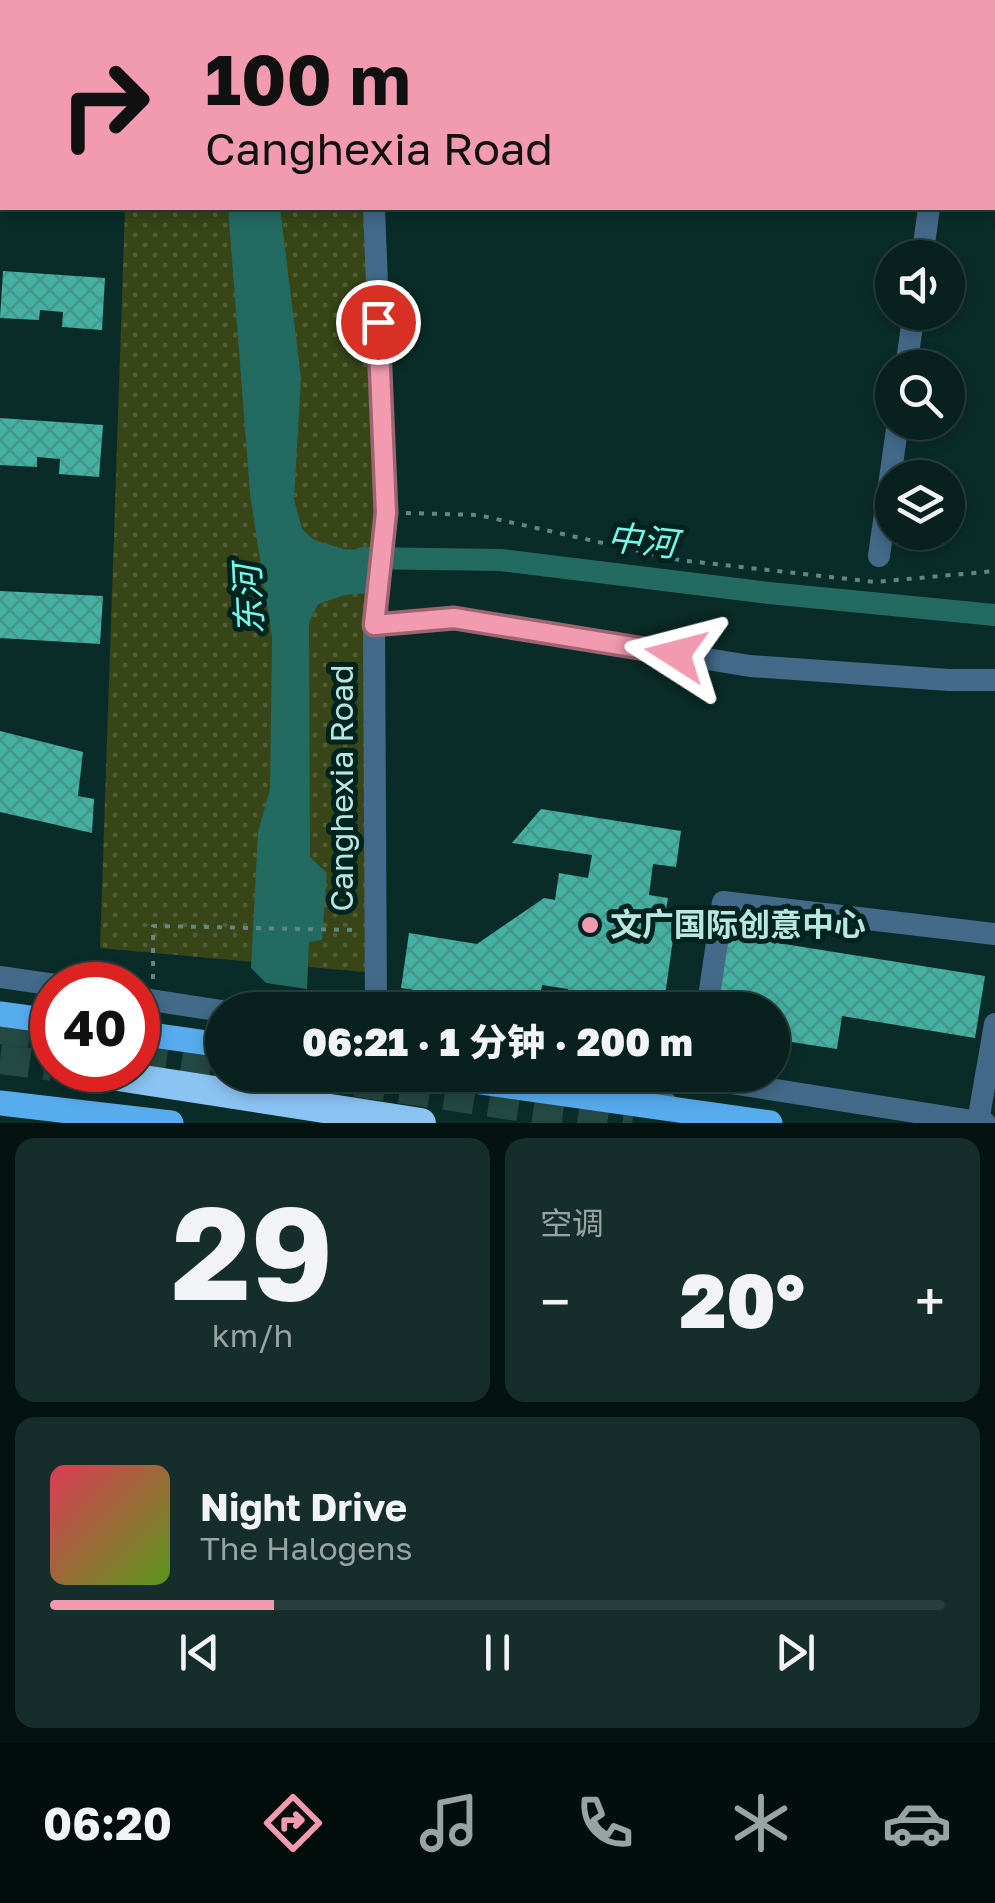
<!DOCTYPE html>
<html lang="zh">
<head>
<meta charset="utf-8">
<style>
  body { margin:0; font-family:"Golos Text","Noto Sans SC",sans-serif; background:#162e2b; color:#f1f3f6; height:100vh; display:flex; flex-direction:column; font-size:38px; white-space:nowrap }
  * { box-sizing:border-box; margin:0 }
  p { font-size:32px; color:#98a3a4 }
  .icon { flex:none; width:55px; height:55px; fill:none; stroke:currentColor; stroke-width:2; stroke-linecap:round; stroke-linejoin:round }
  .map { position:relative; height:1123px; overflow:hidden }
  .sheet { display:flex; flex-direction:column; gap:15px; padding:15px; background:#041210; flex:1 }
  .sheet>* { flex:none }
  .guide { position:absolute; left:0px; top:0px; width:995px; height:210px; box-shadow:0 5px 15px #0003,0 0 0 2px #293e3c; background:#f29aaf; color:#111; overflow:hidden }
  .fabs { position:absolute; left:875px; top:240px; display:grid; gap:20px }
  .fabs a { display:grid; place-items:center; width:90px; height:90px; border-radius:50%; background:#08211e; box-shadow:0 5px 15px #0003,0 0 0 2px #293e3c; font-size:50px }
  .speed { position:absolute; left:30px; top:962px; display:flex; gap:20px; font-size:50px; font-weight:700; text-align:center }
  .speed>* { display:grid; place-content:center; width:130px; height:130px; border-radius:50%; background:#08211e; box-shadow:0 5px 15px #0003,0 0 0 2px #293e3c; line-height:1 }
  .speed .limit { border:15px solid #d22; background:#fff; color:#111 }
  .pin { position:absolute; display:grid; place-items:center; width:85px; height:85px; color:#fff; margin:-42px; border:5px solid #fff; border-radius:50%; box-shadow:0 2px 10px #0007 }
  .me { position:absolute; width:110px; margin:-55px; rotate:279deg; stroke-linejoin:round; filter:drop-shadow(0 0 8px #0008) }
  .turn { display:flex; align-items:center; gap:35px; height:210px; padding:0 40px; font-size:45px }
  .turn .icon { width:130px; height:130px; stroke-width:2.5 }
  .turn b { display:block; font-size:70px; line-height:85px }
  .big { font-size:75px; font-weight:800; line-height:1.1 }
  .sheet .tile { flex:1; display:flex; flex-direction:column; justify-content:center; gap:15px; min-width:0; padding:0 35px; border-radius:20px; background:#162e2b }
  .sheet .dial { align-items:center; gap:0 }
  .dial b { font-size:130px; line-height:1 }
  .song { display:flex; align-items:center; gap:30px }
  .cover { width:120px; height:120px; border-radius:15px; background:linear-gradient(135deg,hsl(350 70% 55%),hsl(90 70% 35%)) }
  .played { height:10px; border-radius:5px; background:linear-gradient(90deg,#f29aaf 25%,#293e3c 25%) }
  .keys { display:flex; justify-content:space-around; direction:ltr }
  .heat { display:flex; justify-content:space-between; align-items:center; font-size:55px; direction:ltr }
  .sheet .tiles { flex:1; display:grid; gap:15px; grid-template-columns:1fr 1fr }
  .tile:last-child { grid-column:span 2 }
  .trip { position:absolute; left:205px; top:992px; width:585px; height:100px; border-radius:50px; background:#08211e; box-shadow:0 5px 15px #0003,0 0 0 2px #293e3c; font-weight:800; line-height:100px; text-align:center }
  .dock { display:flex; height:160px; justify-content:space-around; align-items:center; background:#030d0c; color:#98a3a4 }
  .dock .icon { width:70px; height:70px }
  .dock .selected { color:#f29aaf }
  .dock b { font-size:45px; color:#f1f3f6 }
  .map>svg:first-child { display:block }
  .grass { fill:url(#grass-dots) }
  .water { fill:#236a61 }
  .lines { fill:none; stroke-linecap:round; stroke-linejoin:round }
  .canal { stroke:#236a61; stroke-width:22 }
  .building { fill:url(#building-cross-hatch) }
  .highway-tunnel { stroke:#244843; stroke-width:30; stroke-dasharray:30 15; stroke-linecap:butt }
  .path { stroke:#608882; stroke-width:4; stroke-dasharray:5 8; stroke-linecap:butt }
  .minor { stroke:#436a89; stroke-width:22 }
  .major { stroke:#57aced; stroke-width:25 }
  .highway { stroke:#8bc4f3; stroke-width:30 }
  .route-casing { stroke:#9d6472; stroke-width:25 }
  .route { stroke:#f29aaf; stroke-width:18 }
  .poi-dot { fill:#f29aaf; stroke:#01231f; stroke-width:4 }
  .labels { text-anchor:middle; stroke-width:10; stroke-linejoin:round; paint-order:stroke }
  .street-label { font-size:32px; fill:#b8e7df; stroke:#01231f }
  .poi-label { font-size:32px; font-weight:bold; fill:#b8e7df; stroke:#01231f; text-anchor:start }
  .water-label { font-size:35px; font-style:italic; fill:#75f8e7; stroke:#01231f }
</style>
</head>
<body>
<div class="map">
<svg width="995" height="1123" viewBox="0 0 995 1123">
  <defs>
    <pattern id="grass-dots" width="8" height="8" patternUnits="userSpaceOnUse" patternTransform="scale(2.5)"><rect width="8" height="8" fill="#374517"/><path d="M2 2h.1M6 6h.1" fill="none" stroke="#526038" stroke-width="1.8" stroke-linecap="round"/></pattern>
    <pattern id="building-cross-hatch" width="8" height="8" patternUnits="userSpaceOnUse" patternTransform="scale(2.5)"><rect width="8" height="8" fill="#46b1a3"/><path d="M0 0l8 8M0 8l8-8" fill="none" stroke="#42968b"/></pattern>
  </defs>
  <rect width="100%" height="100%" fill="#0a2c28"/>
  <path class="grass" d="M125 208H374L386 513 375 973 100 948Z"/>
  <path class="water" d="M228 208H280L301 378 294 499 302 529 314 540 344 549 373 551 370 593 345 595 318 604 309 623 310 857 327 873 322 940 309 942 307 989 266 983 251 968 258 832 270 789 272 638 250 494Z"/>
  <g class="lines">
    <path class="canal" d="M362 558 501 560 769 593 995 615"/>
  </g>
  <g class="building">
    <path d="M3 271 105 278 102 330 62 327 63 312 40 310 39 320 0 318Z"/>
    <path d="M0 418 103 425 99 477 59 474 60 459 37 457V467L0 465Z"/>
    <path d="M0 591 103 596 100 644 0 638Z"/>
    <path d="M0 731 83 752 78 796 94 799 92 833 0 812Z"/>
    <path d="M541 809 681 831 676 867 653 864 649 895 668 898 665 916 676 918 663 1010H614L567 1001 568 989 542 985 538 1009 401 988 409 933 477 944 544 898 555 900 559 873 588 878 592 855 512 843Z"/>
    <path d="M721 934 985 976 975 1038 842 1016 837 1049 772 1039V1010H709Z"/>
  </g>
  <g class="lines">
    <g class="highway-tunnel">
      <path d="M0 1029 52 1036"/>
      <path d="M138 1049 222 1062"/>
      <path d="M0 1059 52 1066"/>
      <path d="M311 1075 632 1123"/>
    </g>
    <g class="path">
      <path d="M406 513 478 515 679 560 875 582 995 571"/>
      <path d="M73 975 123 983"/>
      <path d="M153 979V926L355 930"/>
      <path d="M243 1003 283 1010"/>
    </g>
    <g class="minor">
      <path d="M373 2V0"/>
      <path d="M959 2V0"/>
      <path d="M374 208 386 513 374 625 376 1010"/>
      <path d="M922 258 929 208"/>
      <path d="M906 368 914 312"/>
      <path d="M879 556 898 422"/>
      <path d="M374 625 455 618 750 666 949 680H995"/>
      <path d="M0 977 55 985"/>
      <path d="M138 998 222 1011"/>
      <path d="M707 1010 723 902 995 934"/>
      <path d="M593 1075 665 1102"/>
      <path d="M680 1075 985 1123"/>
      <path d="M978 1122 995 1024"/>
    </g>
    <g class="major">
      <path d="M0 1014 52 1021"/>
      <path d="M138 1033 222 1045"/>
      <path d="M432 1075 770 1123"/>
      <path d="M0 1103 171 1123"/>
    </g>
    <path class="highway" d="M79 1070 421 1123"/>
  </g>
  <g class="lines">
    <g class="route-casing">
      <path id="route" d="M378 322 386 513 374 625 454 618 676 654"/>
    </g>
    <use href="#route" class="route"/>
  </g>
  <circle class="poi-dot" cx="590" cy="925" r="10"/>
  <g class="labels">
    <g class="street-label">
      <text transform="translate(342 788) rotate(-90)" y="11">Canghexia Road</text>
    </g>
    <g class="poi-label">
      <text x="610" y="936">文广国际创意中心</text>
    </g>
    <g class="water-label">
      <text transform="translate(642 541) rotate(6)" y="12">中河</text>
      <text transform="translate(249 600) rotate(-93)" y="12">东河</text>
    </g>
  </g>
</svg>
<div class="fabs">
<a><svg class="icon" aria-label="sound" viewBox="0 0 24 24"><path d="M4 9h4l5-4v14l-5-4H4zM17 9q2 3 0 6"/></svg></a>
<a><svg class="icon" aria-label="search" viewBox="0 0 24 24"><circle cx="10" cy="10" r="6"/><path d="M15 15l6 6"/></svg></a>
<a><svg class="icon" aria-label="layers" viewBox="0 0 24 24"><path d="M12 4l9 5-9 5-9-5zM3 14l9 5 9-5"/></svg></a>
</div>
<div class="speed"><div class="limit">40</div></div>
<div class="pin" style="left:378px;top:322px;background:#d93025"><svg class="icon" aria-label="arrive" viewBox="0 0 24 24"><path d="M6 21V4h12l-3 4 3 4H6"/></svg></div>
<svg class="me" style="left:676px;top:654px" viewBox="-20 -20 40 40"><path d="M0-17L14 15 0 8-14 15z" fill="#f29aaf" stroke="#fff" stroke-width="4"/></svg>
<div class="trip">06:21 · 1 分钟 · 200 m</div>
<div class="guide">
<div class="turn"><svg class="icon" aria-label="right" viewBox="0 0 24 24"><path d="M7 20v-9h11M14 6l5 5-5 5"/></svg><div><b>100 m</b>Canghexia Road</div></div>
</div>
</div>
<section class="sheet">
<div class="tiles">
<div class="tile dial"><b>29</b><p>km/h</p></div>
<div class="tile"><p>空调</p>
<div class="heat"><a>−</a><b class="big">20°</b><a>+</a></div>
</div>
<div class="tile">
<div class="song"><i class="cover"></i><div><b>Night Drive</b><p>The Halogens</p></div></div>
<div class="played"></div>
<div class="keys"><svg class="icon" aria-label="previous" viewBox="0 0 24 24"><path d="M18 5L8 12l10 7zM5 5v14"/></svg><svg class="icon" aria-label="pause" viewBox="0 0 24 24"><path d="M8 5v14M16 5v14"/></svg><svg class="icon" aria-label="next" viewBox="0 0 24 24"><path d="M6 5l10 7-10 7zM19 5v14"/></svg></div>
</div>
</div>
</section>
<nav class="dock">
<b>06:20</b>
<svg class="icon selected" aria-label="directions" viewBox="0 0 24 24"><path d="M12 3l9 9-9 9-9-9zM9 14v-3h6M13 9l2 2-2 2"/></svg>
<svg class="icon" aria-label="music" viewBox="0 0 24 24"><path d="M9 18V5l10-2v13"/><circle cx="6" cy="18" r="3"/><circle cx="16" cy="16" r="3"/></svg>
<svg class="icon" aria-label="phone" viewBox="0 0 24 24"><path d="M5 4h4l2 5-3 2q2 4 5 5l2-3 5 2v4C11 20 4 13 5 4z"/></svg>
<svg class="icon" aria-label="climate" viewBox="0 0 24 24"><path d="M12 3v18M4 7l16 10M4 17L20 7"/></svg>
<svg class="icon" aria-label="car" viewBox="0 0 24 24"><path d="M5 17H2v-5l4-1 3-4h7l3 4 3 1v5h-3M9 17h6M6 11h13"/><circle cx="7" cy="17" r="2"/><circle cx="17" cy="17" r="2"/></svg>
</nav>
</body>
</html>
